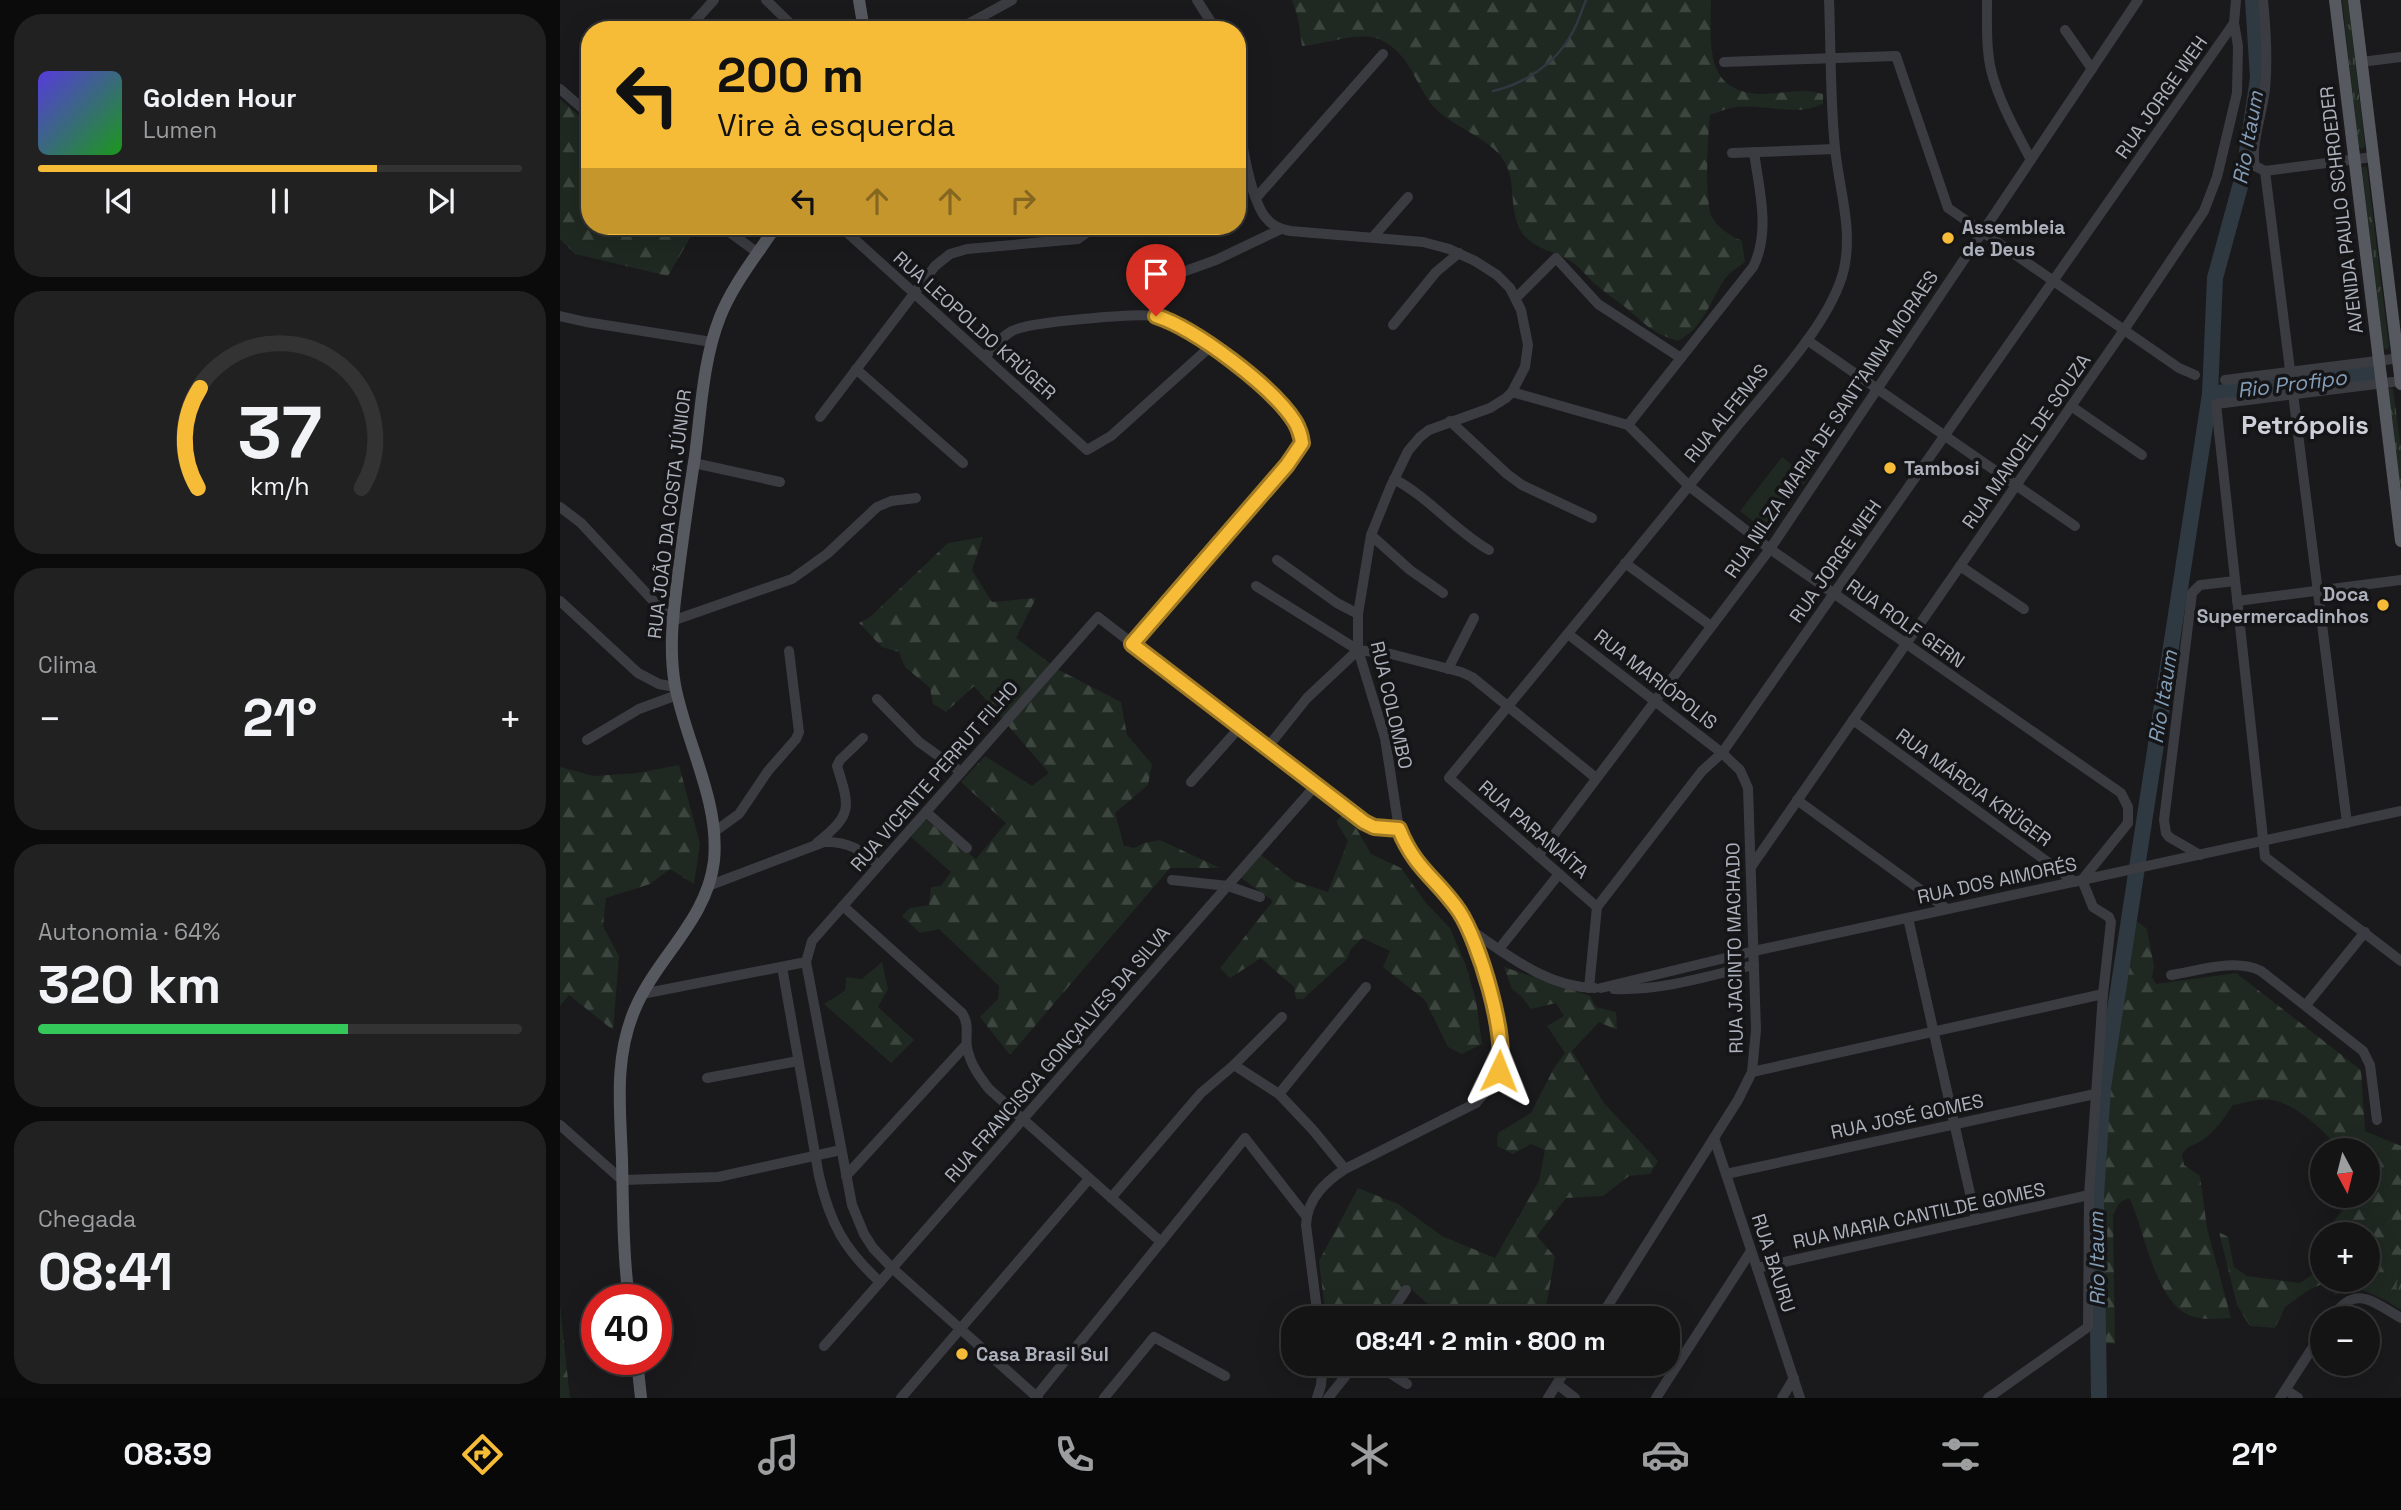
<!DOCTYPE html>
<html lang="pt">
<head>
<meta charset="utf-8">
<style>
  body { margin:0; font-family:"Space Grotesk",sans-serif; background:#212122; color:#f1f3f6; height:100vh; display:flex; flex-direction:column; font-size:26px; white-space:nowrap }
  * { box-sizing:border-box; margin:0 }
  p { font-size:23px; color:#9d9ea0 }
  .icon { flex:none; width:38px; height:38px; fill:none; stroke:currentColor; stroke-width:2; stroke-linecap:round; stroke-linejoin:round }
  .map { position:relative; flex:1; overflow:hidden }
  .side { display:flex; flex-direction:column; gap:14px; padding:14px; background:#0b0b0c; width:560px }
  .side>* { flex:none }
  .banner { position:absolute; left:21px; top:21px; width:665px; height:214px; border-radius:28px; box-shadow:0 7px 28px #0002,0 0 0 2px #333334; background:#f7bc37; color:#111; overflow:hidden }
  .needle { width:46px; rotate:173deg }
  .fabs { position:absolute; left:1750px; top:1138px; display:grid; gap:14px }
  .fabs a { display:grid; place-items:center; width:70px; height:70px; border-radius:50%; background:#141415; box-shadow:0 7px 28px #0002,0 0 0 2px #333334; font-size:35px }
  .speed { position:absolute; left:21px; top:1284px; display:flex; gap:14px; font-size:35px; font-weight:700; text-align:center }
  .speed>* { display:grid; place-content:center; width:91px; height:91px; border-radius:50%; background:#141415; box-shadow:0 7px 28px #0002,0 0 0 2px #333334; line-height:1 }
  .speed .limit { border:10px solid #d22; background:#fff; color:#111 }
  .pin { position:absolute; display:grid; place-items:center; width:60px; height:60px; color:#fff; margin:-72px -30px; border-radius:50% 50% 50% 0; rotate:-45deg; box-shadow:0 0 7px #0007 }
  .pin .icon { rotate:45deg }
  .me { position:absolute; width:77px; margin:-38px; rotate:2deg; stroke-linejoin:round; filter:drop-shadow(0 0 5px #0008) }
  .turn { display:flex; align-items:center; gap:24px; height:147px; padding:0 21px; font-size:32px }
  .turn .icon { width:91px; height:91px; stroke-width:2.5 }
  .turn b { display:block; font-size:49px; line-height:60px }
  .lanes { display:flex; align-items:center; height:66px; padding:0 21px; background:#0003; justify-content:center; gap:35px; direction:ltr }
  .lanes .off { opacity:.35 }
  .big { font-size:52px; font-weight:700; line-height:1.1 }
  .side .tile { flex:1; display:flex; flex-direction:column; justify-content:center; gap:10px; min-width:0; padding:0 24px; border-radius:28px; background:#212122 }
  .side .dial { align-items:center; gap:0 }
  .dial svg { height:182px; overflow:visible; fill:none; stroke:#333334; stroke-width:7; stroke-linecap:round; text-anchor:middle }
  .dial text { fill:#f1f3f6; stroke:none }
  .song { display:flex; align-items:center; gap:21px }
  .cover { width:84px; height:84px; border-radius:10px; background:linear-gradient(135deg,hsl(250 70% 55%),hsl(120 70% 35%)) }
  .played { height:7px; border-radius:4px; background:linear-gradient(90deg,#f7bc37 70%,#333334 70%) }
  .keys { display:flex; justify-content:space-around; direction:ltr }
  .heat { display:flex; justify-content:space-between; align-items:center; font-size:38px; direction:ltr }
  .charge { height:10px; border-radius:5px; background:linear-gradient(90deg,#34c759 64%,#333334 0) }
  .trip { position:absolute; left:721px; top:1306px; width:399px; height:70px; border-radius:28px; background:#141415; box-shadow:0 7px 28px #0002,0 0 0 2px #333334; font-weight:700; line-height:70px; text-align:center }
  .tabs { display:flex; height:112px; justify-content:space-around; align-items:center; background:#080808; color:#9d9ea0 }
  .tabs .icon { width:49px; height:49px }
  .tabs .active { color:#f7bc37 }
  .tabs b { font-size:32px; color:#f1f3f6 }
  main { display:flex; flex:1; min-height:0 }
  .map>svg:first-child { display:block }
  .grass { fill:url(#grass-tufts) }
  .forest { fill:url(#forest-firs) }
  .pitch { fill:#1f2821 }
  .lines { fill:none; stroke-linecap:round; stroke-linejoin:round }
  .stream { stroke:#2f3941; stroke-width:2.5 }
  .river { stroke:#2f3941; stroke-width:16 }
  .minor { stroke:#3b3c42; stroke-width:10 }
  .major { stroke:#575961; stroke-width:12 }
  .route-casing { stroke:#a17a24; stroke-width:18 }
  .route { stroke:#f7bc37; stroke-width:12 }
  .poi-dot { fill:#f7bc37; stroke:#151517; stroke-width:2.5 }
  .labels { text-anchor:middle; stroke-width:7; stroke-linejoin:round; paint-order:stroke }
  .street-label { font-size:19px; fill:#acb1bc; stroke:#151517 }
  .poi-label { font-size:19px; font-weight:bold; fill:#acb1bc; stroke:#151517; text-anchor:start }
  .water-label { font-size:21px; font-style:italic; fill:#839db7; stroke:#151517 }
  .district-label { font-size:26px; font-weight:bold; fill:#cdd0d8; stroke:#151517 }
</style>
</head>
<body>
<main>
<section class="side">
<div class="tile">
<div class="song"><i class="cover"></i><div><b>Golden Hour</b><p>Lumen</p></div></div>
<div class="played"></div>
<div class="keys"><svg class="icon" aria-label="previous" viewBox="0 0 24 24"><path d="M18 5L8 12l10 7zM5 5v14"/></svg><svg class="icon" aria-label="pause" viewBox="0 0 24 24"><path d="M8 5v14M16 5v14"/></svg><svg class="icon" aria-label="next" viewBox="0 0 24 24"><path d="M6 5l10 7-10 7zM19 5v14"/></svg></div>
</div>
<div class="tile dial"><svg viewBox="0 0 100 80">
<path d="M14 69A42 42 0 1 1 86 69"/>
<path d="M14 69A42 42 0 0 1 15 25" stroke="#f7bc37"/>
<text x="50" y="56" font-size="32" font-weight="700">37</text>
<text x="50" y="72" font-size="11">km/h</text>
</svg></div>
<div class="tile"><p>Clima</p>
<div class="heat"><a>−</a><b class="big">21°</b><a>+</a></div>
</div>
<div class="tile"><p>Autonomia · 64%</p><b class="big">320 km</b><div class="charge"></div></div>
<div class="tile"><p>Chegada</p><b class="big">08:41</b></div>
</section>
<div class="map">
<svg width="1841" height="1398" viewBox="0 0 1841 1398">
  <defs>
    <pattern id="grass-tufts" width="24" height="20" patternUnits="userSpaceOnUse" patternTransform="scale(1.75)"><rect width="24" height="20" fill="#1f2821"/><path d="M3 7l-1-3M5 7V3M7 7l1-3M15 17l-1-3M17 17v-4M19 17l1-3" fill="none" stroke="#3d453f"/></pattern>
    <pattern id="forest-firs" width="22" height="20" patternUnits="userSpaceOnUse" patternTransform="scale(1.75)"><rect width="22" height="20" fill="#1f2821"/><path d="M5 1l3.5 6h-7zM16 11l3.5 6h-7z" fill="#3d453f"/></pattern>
  </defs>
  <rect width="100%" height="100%" fill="#1a1a1c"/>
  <g class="grass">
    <path d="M1782 0H1788L1805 146 1802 149 1799 147Z"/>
    <path d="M1805 166 1807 168 1829 347 1827 350 1823 347 1802 168Z"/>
    <path d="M1830 388 1833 389 1841 449V494L1828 390Z"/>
    <path d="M1808 1267 1835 1289 1841 1270V1310L1825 1300 1798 1288 1774 1295 1777 1279H1808Z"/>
  </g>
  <g class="forest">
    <path d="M732 0H1151C1151 44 1143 93 1203 94 1216 94 1229 91 1242 91 1249 90 1256 93 1263 94V104C1233 118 1202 102 1171 108 1164 109 1157 113 1150 115 1148 135 1144 201 1152 217 1159 229 1170 235 1182 241L1185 262C1178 267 1169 273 1164 280 1149 303 1144 327 1118 341 1092 333 1085 324 1065 307 1055 299 1044 292 1035 284 1027 277 1021 268 1012 262 996 251 974 250 962 233 946 208 960 176 938 153 918 132 887 125 870 102 853 79 850 55 821 40 800 30 765 45 742 46L738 18Z"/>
    <path d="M0 99 30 125V226H137L108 276 15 254 0 239Z"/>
    <path d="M423 537 412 570 432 602 476 598 456 638 499 670 561 702 567 735 592 764 588 785 555 813 564 846 574 848 584 843 600 840 660 868H610L450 1055 420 1017 438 999 439 986 379 929 360 933 342 916 350 908 369 905 371 887 381 886 391 872 351 837 365 819 416 859 446 823 401 782 425 756 472 786 489 773 414 686 386 712 373 704 370 688 345 667 339 652 322 647 299 623 310 617 388 543Z"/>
    <path d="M119 765 140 844 134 884 110 869 90 884 46 898 43 926 59 956 53 1030 9 995 0 1006V767L34 776 77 773Z"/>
    <path d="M787 812 811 854 841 868 866 903 890 928 905 963 916 1000 922 1044 902 1054 888 1047 865 1000 823 967 830 951 802 938 791 949 787 959 743 999H736L734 987 701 958 670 978 660 968 713 901 680 877 700 854 734 881 768 892 788 841 776 821Z"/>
    <path d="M1574 919 1587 929 1594 966 1592 977 1596 984 1676 973 1801 1070 1805 1131 1841 1146V1270L1835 1289 1814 1291 1808 1267V1234H1764L1794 1195H1808V1150H1780C1763 1130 1739 1106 1713 1100 1702 1097 1685 1103 1673 1105 1665 1117 1656 1130 1644 1139 1633 1147 1629 1143 1622 1155L1624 1165 1640 1176 1647 1228 1671 1318C1661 1318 1649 1320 1639 1318 1595 1312 1586 1230 1569 1198L1560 1202 1553 1215 1555 1344 1542 1343C1541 1295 1539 1247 1539 1199 1541 1113 1556 1029 1568 944L1572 942Z"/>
    <path d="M322 962 328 989 318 1007 354 1040 331 1063 264 1004 285 991 286 977 302 979Z"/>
    <path d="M944 967 1030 996 1036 1007 1056 1012 1057 1030 1039 1022 1012 1051 1044 1103 1098 1161 1090 1174 1069 1176 1043 1196 1006 1198 977 1236 995 1257 984 1318H884L845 1284 820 1318H766L759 1261 798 1188 838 1204 882 1236 935 1258 979 1181 985 1150 971 1144 953 1154 937 1146 938 1133 971 1113 994 1068 1005 1053 987 1026 1004 1016 996 1003 971 1009 962 997 952 989Z"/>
    <path d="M1659 1232 1668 1237 1674 1267 1687 1276 1740 1283 1753 1274 1762 1243V1279H1773L1747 1291 1725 1307 1715 1328 1690 1326 1677 1305Z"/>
    <path d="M0 1306 10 1398H0Z"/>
  </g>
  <path class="pitch" d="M1222 457 1249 477 1207 532 1180 511Z"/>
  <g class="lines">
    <path class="stream" d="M933 91C964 84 995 64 1011 35 1018 24 1021 12 1026 0"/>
    <g class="river">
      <path d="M1650 394 1813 374"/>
      <path d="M1539 1398 1536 1196 1543 1088 1650 394 1655 278 1684 172 1698 78 1693 0"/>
    </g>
    <g class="minor">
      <path d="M206 0 237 30"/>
      <path d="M637 0 656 30"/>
      <path d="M1427 0C1427 23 1426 48 1431 70 1439 102 1456 131 1471 160"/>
      <path d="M1703 0C1706 30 1708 59 1705 89 1703 111 1690 146 1695 166L1705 171"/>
      <path d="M127 30 154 0"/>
      <path d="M397 30 452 0"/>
      <path d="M1505 30 1532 69"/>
      <path d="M1164 62 1336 56 1388 208 1619 368 1635 375"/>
      <path d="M1801 62 1841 57"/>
      <path d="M0 89 30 115"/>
      <path d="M677 115C682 141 690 199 706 218 712 226 720 229 730 231L863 242 889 249 915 261 937 275 950 288 961 310 968 345 965 367 952 392 946 398 930 408 869 430 860 437 848 451 830 488 811 535 798 614V650L825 738 839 829 852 857 897 909 915 942 940 1037 941 1061 935 1080 916 1103 785 1169C765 1182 747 1199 746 1225L758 1318"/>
      <path d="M1172 153 1275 149"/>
      <path d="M1705 171 1787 823"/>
      <path d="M1705 171 1813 157"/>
      <path d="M696 198 823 54"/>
      <path d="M161 226 198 253"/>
      <path d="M280 226 527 450 551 436 651 346"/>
      <path d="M813 237 848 197"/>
      <path d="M589 284 656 260 721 229"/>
      <path d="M956 298 996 258 1038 304 1121 358"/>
      <path d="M0 316 26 322 152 342"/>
      <path d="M833 325 876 272 899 253"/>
      <path d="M1247 340 1515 526"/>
      <path d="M425 357C433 348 441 337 452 331 467 322 577 313 596 316 631 323 717 392 736 423 740 429 741 436 742 443L727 465 572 644"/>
      <path d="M296 369 403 463"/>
      <path d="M1665 380 1841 358"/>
      <path d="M1841 381 1656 404 1705 857 1841 961"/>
      <path d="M952 392 1068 425 1129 486 1210 549 1561 793 1568 807V823L1522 880 1533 907 1549 917 1551 922 1543 994 1529 1195 1528 1327 1428 1398"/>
      <path d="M1511 406 1582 455"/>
      <path d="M260 417 375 266 390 254 407 249 518 239 536 226"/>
      <path d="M890 421 947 474 962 485 1032 518"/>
      <path d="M1068 425 1193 267C1211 232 1199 189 1194 152"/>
      <path d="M134 463 220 482"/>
      <path d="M834 479C870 498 895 531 929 550"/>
      <path d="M0 507 21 523 112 621 232 579 267 554 317 507 331 501 356 498"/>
      <path d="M811 535 850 570 883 593"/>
      <path d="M717 560 777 603 798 614"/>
      <path d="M1065 563 1151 626"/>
      <path d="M1400 566 1464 609"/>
      <path d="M696 586 798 650 831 654 901 672 912 677 1036 778"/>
      <path d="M0 601 78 673 99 684 115 687"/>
      <path d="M1677 601 1841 580"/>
      <path d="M1008 634 1162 753 1180 770 1188 788 1196 1030 1192 1072 1178 1100 1040 1318"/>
      <path d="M888 669 914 618"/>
      <path d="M317 699 359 742 401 772"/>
      <path d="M1293 720 1515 882"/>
      <path d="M27 740 79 709 117 695"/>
      <path d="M707 748 747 698 798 650"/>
      <path d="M631 782 680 727"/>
      <path d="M1237 800 1387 909"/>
      <path d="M366 812 407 848"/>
      <path d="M154 832 179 814 208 771 236 739 239 732 229 651"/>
      <path d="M257 843C293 814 290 808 277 766L280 760 303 738"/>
      <path d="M1640 855 1609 837 1606 833 1604 820 1632 593 1640 585 1675 581"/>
      <path d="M978 856 1210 549 1578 0"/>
      <path d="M1191 867 1564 330 1644 211 1657 177 1677 93 1678 46 1674 23 1676 0"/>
      <path d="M612 880 668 886 700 897"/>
      <path d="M148 886 264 842C288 841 301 850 319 865"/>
      <path d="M283 906 402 1013C410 1025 405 1035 407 1047 410 1064 419 1076 429 1089L601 1242"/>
      <path d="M1037 907 889 778C984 662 1080 547 1174 430 1209 387 1272 322 1284 269 1293 228 1279 189 1275 148 1270 99 1271 49 1269 0"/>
      <path d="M1348 918 1416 1220"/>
      <path d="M909 929C948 955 986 987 1035 988"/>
      <path d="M939 949 999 874"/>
      <path d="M222 967 259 1176C270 1223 284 1249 320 1282"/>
      <path d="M1611 975C1638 971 1675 958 1701 971L1803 1051 1810 1065 1817 1120"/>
      <path d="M1029 988 1037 907 1142 771 1162 753 1674 23"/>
      <path d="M1041 988 1194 951 1841 811"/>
      <path d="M1054 989C1101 991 1148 976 1194 965"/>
      <path d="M82 994 246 962"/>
      <path d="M1746 1005 1805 932"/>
      <path d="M674 1065 719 1094 753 1130 785 1169"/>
      <path d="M1192 1072 1543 994"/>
      <path d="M147 1078 238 1061"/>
      <path d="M719 1094 806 987"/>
      <path d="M0 1125 62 1180 158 1177 281 1150"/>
      <path d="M1154 1138 1240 1398"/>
      <path d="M1166 1174 1535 1094"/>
      <path d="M286 1176 406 1045"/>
      <path d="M551 1198 641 1093 674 1065 722 1017"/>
      <path d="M1197 1268 1529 1195"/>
      <path d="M827 1318 846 1290"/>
      <path d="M1772 1318C1795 1283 1813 1302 1841 1318"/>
      <path d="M264 1346 756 785"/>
      <path d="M814 1363 847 1384"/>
      <path d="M997 1384 1015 1398"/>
      <path d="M1726 1390 1738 1398"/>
      <path d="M341 1398 529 1179"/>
      <path d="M475 1398 685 1138 746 1216"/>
      <path d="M478 1398 332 1268 313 1248 304 1234 292 1205 246 962 252 941 538 617 804 822 814 827 839 829"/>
      <path d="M544 1398 594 1337 665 1376"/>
      <path d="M757 1398 761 1385 763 1363"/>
      <path d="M768 1398 796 1363"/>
      <path d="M988 1398 1010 1363"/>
      <path d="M1096 1398 1191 1251"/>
      <path d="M1222 1398 1234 1378"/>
      <path d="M1720 1398 1762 1333"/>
    </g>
    <g class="major">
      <path d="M299 0 304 30"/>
      <path d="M1775 0 1841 541"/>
      <path d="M1794 0 1841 384"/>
      <path d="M69 1300C63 1254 63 1206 62 1159 60 1108 54 1057 75 1009 97 957 147 920 154 861 160 801 126 743 115 685 108 645 114 608 119 568 124 530 129 493 135 456 141 410 143 360 160 317 173 284 197 255 216 226"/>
      <path d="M77 1360 81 1398"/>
    </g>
  </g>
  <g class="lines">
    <g class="route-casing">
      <path id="route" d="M596 316C636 329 713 387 735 422 739 429 741 435 742 443L727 465 572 644 804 822 814 827 839 829C855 869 877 879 899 911 919 941 948 1037 939 1071"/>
    </g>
    <use href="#route" class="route"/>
  </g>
  <g class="poi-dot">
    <circle cx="1388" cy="238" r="7"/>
    <circle cx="1330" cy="468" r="7"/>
    <circle cx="1823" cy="605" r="7"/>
    <circle cx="402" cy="1354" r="7"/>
  </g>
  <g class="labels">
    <g class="street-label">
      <text transform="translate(1601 97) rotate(-55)" y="7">RUA JORGE WEH</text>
      <text transform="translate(1781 210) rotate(-97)" y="7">AVENIDA PAULO SCHROEDER</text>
      <text transform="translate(415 325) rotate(42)" y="7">RUA LEOPOLDO KRÜGER</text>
      <text transform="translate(1166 413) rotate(-51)" y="7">RUA ALFENAS</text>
      <text transform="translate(1271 424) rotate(-56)" y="7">RUA NILZA MARIA DE SANT'ANNA MORAES</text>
      <text transform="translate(1466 441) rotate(-55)" y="7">RUA MANOEL DE SOUZA</text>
      <text transform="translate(109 514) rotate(-83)" y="7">RUA JOÃO DA COSTA JÚNIOR</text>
      <text transform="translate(1275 561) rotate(-55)" y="7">RUA JORGE WEH</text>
      <text transform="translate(1346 623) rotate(35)" y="7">RUA ROLF GERN</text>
      <text transform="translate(1096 679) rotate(38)" y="7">RUA MARIÓPOLIS</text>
      <text transform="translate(832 705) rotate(77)" y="7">RUA COLOMBO</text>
      <text transform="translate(374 776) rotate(-49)" y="7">RUA VICENTE PERRUT FILHO</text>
      <text transform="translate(1414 787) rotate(36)" y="7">RUA MÁRCIA KRÜGER</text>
      <text transform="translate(974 829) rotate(41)" y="7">RUA PARANAÍTA</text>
      <text transform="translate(1437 880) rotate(-12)" y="7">RUA DOS AIMORÉS</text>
      <text transform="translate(1174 948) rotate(-91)" y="7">RUA JACINTO MACHADO</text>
      <text transform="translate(497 1054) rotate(-49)" y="7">RUA FRANCISCA GONÇALVES DA SILVA</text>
      <text transform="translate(1347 1116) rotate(-12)" y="7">RUA JOSÉ GOMES</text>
      <text transform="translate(1359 1215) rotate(-12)" y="7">RUA MARIA CANTILDE GOMES</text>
      <text transform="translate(1214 1263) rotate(72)" y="7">RUA BAURU</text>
    </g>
    <g class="poi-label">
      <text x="1402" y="234">Assembleia<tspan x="1402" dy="22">de Deus</tspan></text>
      <text x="1344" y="475">Tambosi</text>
      <text x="1809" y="601" text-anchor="end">Doca<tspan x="1809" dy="22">Supermercadinhos</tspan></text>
      <text x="416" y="1361">Casa Brasil Sul</text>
    </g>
    <g class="water-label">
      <text transform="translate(1688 138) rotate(-80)" y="7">Rio Itaum</text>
      <text transform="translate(1732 384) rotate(-7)" y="7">Rio Profipo</text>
      <text transform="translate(1603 697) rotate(-81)" y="7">Rio Itaum</text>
      <text transform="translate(1537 1259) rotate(-91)" y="7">Rio Itaum</text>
    </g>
    <g class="district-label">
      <text x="1745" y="434">Petrópolis</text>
    </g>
  </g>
</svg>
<div class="fabs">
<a><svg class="needle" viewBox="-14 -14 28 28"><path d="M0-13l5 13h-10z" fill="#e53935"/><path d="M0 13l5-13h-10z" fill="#9d9ea0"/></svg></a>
<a>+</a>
<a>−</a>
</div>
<div class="speed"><div class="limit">40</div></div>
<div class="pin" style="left:596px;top:316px;background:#d93025"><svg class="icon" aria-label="arrive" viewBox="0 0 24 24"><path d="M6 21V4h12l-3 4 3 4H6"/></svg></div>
<svg class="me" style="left:939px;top:1071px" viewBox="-20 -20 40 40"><path d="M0-17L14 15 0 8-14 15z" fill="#f7bc37" stroke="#fff" stroke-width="4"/></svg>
<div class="trip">08:41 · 2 min · 800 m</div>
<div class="banner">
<div class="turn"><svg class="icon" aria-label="left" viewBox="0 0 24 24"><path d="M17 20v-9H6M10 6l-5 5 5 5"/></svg><div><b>200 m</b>Vire à esquerda</div></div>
<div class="lanes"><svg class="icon" aria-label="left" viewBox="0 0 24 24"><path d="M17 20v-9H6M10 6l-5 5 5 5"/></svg><svg class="icon off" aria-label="ahead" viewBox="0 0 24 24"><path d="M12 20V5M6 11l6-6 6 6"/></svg><svg class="icon off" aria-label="ahead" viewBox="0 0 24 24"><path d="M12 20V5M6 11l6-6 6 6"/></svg><svg class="icon off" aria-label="right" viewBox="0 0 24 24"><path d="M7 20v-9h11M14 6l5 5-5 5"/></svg></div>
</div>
</div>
</main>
<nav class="tabs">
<b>08:39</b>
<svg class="icon active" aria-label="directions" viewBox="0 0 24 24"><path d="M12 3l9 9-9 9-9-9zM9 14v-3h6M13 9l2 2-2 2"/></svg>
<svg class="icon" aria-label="music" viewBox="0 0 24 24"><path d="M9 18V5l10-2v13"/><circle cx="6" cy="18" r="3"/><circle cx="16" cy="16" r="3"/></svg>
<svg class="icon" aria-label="phone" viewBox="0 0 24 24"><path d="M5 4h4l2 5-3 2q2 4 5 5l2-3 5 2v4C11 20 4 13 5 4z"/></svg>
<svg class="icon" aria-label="climate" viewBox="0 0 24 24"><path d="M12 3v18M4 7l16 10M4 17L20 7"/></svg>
<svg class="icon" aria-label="car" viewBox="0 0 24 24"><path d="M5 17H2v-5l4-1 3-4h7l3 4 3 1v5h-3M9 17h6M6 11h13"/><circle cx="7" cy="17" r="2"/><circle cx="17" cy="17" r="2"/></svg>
<svg class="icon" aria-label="filters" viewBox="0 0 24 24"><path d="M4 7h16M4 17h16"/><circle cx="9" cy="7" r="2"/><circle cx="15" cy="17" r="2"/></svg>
<b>21°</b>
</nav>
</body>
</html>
